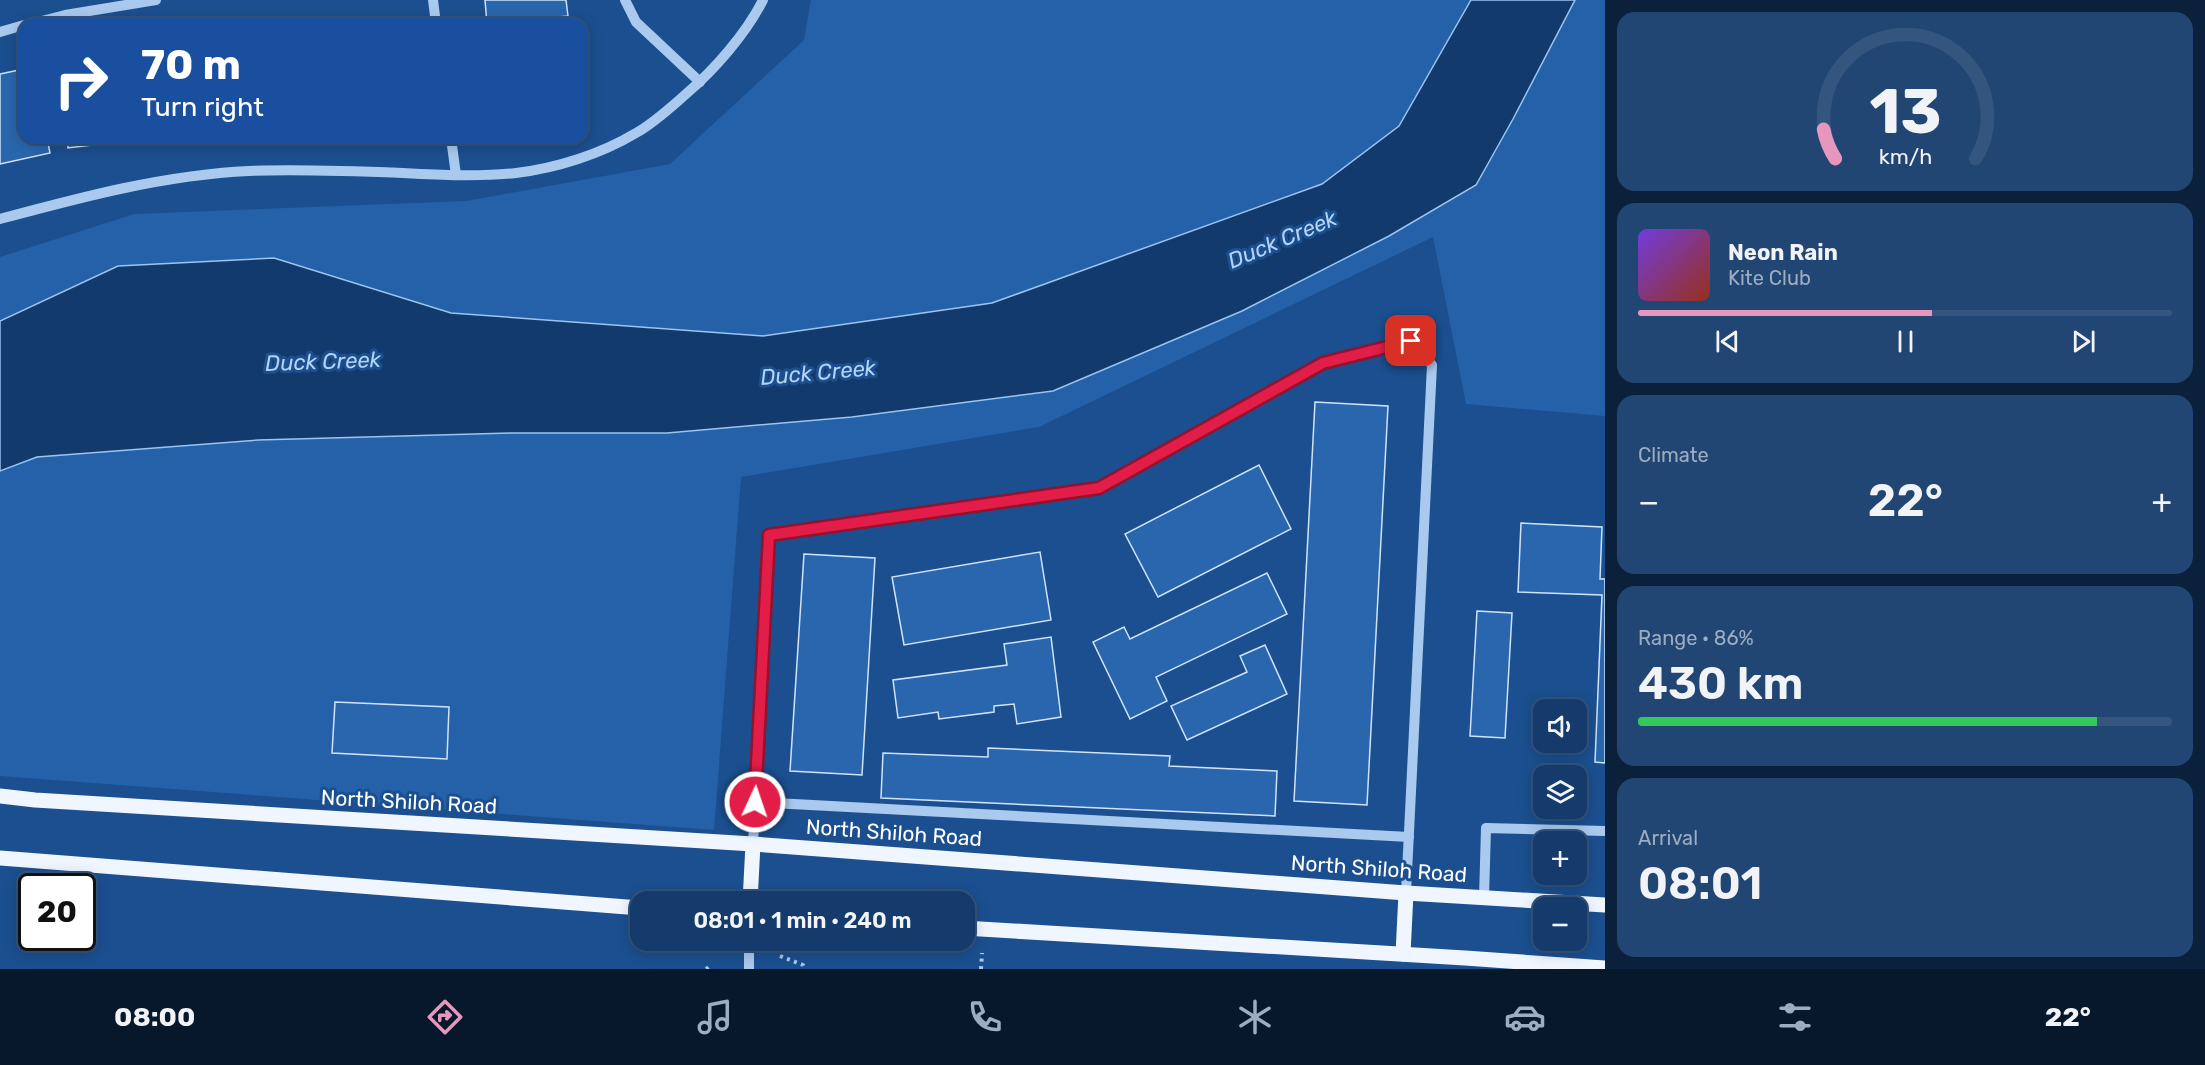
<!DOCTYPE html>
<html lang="en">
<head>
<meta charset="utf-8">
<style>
  body { margin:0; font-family:Rubik,sans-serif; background:#214673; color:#f1f3f6; height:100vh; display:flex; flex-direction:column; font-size:22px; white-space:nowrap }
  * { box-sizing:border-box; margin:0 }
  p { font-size:20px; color:#9dadc1 }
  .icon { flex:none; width:33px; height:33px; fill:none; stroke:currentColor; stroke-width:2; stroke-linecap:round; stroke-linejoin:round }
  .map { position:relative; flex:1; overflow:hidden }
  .side { display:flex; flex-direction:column; gap:12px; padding:12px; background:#0b203b; width:600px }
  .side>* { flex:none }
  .top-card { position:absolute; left:18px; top:18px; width:570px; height:126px; border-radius:18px; box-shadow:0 3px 15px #0003,0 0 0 2px #33557e; background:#1a4fa0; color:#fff; overflow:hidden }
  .tools { position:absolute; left:1533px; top:699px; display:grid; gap:12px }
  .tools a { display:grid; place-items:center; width:54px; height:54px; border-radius:12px; background:#143b6b; box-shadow:0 3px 15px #0003,0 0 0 2px #33557e; font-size:30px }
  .speed { position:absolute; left:18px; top:873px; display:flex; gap:12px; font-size:30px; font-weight:700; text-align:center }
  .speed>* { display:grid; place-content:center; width:78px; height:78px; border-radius:50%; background:#143b6b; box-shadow:0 3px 15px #0003,0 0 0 2px #33557e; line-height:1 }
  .speed .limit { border:3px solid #111; border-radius:9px; background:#fff; color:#111 }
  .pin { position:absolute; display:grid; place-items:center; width:51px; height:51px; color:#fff; margin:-26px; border-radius:12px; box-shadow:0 3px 9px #0006 }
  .me { position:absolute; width:66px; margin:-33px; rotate:3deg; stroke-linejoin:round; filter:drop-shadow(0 0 4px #0008) }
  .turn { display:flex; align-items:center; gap:21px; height:126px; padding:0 24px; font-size:27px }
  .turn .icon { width:78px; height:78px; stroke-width:2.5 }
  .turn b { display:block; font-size:42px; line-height:51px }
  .big { font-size:45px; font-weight:600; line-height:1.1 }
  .side .tile { flex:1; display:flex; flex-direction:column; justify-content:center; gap:9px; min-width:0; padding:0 21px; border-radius:18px; background:#214673 }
  .side .dial { align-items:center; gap:0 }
  .dial svg { height:156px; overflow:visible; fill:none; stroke:#33557e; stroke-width:7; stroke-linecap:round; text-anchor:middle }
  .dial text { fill:#f1f3f6; stroke:none }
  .song { display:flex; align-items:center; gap:18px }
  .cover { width:72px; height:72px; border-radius:9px; background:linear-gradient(135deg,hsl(260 70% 55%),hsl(10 70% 35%)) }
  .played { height:6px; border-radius:3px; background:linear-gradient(90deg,#e797bd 55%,#33557e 55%) }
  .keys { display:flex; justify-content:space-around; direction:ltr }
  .heat { display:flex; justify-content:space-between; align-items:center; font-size:33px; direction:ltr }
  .charge { height:9px; border-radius:4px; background:linear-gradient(90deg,#34c759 86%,#33557e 0) }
  .trip { position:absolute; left:630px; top:891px; width:345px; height:60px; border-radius:18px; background:#143b6b; box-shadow:0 3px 15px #0003,0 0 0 2px #33557e; font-weight:600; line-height:60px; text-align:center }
  .tab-bar { display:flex; height:96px; justify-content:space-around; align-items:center; background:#08182b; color:#9dadc1 }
  .tab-bar .icon { width:42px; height:42px }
  .tab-bar .on { color:#e797bd }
  .tab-bar b { font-size:27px; color:#f1f3f6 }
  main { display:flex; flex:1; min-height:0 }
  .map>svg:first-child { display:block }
  .green { fill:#2461a8 }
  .water { fill:#123a6d; stroke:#9cc4f0; stroke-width:1.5 }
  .building { fill:#2a66ad; stroke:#cfe3fa; stroke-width:1.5 }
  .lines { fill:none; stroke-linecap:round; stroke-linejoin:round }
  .path { stroke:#a9c9ee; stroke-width:4; stroke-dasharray:3 4.5; stroke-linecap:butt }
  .minor { stroke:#a9c9ee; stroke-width:10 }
  .major { stroke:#f0f6ff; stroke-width:15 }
  .route-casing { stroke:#92132f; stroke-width:15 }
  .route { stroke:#e11d48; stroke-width:10 }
  .labels { text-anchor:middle; stroke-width:6; stroke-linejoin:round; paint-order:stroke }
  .street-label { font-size:21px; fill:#fff; stroke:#1b4f8f }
  .water-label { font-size:22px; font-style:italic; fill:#b5d3f5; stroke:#1b4f8f }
</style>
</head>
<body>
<main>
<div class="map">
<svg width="1605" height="969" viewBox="0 0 1605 969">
  <rect width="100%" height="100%" fill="#1b4f8f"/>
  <path class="green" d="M811 0H1605V416L1466 404 1433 237 1039 427 741 477 714 830 0 776V257L134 214 466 201 670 164 804 40Z"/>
  <path class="water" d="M1471 0H1575L1513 119 1476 185 1389 236 1242 311 1053 391 852 417 667 433H511L258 440 37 457 0 471V321L118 266 274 258 451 313 763 336 992 303 1322 184 1399 126Z"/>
  <g class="building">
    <path d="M485 0H566L568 16 487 24Z"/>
    <path d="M24 69V138H47L50 153 0 164V74Z"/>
    <path d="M67 138H99L100 144 68 148Z"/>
    <path d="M1315 402 1388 406 1367 805 1294 801Z"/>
    <path d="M1259 465 1291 529 1158 597 1125 534Z"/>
    <path d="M1521 523 1602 527 1600 579H1605V763L1595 762 1602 595 1518 592Z"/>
    <path d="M1040 552 1051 620 904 645 892 577Z"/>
    <path d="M804 554 875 558 862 775 790 771Z"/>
    <path d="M1267 573 1287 614 1156 677 1167 701 1130 719 1093 642 1124 627 1130 639Z"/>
    <path d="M1477 611 1512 613 1505 738 1470 736Z"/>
    <path d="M1051 637 1061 717 1017 724 1014 704 994 706V712L939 719 938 712 898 718 893 680 1007 665 1004 644Z"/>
    <path d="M1265 645 1287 694 1187 740 1171 706 1247 672 1240 656Z"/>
    <path d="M335 702 449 707 447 759 332 753Z"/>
    <path d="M988 748 1170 756 1169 766 1277 771 1275 816 881 798 883 753 988 757Z"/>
  </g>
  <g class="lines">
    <g class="path">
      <path d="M780 956 803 965 804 969"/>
      <path d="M706 969 709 967"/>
      <path d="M981 969 982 953"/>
    </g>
    <g class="minor">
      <path d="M433 0 436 24"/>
      <path d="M625 0 636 22 700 82"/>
      <path d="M30 24 65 15 156 0"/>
      <path d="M0 32 24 25"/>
      <path d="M451 138 456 175"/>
      <path d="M0 219C82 197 164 175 249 171 300 169 352 171 403 173 440 175 479 177 516 173 557 168 601 154 636 133 654 123 670 108 686 94 714 70 746 34 763 0"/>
      <path d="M755 802 1409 837"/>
      <path d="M753 844 769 535 1099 488 1323 363 1411 341 1432 365 1406 893"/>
      <path d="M1484 898 1486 828 1605 831"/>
      <path d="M749 940V969"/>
    </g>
    <g class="major">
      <path d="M0 796 35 800 753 844 1406 893 1605 905"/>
      <path d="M0 858 640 908"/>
      <path d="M750 902 753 844"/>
      <path d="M964 928 1465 958 1605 968"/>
      <path d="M1403 954 1406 893"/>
    </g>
  </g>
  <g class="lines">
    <g class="route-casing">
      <path id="route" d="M755 802 769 535 1099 488 1323 363 1411 341"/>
    </g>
    <use href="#route" class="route"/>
  </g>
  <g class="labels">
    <g class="street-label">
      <text transform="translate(409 802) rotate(3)" y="7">North Shiloh Road</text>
      <text transform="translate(894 833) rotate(4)" y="7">North Shiloh Road</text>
      <text transform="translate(1379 869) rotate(4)" y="7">North Shiloh Road</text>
    </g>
    <g class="water-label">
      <text transform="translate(1282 239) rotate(-23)" y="8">Duck Creek</text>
      <text transform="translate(323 361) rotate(-2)" y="8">Duck Creek</text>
      <text transform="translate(818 372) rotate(-5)" y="8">Duck Creek</text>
    </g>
  </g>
</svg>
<div class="tools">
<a><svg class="icon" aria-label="sound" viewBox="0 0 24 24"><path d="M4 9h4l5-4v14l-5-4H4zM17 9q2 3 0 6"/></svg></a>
<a><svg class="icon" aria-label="layers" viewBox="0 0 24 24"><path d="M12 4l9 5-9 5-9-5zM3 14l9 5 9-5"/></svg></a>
<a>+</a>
<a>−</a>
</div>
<div class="speed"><div class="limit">20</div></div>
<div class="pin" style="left:1411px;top:341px;background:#d93025"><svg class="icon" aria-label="arrive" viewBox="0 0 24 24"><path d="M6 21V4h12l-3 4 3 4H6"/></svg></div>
<svg class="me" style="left:755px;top:802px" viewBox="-20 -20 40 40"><circle r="17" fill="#e11d48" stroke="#fff" stroke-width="3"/><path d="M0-11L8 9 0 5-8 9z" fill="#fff"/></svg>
<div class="trip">08:01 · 1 min · 240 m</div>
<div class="top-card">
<div class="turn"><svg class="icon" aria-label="right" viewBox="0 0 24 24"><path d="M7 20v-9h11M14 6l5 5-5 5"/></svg><div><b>70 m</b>Turn right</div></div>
</div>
</div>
<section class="side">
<div class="tile dial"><svg viewBox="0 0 100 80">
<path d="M14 69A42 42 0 1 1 86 69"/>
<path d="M14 69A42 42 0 0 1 8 54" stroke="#e797bd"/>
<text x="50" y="56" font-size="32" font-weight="700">13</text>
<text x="50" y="72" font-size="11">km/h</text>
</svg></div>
<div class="tile">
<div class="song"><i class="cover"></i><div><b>Neon Rain</b><p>Kite Club</p></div></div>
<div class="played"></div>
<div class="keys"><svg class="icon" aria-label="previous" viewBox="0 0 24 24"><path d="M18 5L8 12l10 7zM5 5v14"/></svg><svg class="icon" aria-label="pause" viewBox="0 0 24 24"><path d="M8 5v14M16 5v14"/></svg><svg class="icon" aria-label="next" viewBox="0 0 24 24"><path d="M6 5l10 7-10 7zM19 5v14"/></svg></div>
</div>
<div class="tile"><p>Climate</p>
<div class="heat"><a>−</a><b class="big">22°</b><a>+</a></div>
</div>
<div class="tile"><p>Range · 86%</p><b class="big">430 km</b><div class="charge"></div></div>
<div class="tile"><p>Arrival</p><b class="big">08:01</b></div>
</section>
</main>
<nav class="tab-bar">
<b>08:00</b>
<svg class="icon on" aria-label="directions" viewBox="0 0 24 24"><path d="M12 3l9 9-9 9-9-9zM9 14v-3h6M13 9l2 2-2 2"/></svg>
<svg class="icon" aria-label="music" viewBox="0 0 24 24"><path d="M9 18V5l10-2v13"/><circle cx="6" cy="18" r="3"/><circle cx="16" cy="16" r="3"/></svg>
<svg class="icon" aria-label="phone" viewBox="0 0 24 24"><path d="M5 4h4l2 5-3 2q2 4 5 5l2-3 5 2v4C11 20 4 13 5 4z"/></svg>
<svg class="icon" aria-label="climate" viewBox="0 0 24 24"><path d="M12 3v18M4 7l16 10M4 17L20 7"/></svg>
<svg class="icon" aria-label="car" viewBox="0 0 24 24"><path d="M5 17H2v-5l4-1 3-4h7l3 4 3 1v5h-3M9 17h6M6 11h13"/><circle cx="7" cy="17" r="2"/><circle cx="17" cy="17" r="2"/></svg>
<svg class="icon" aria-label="filters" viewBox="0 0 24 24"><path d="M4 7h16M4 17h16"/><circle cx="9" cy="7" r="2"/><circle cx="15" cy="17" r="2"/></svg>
<b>22°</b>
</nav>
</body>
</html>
